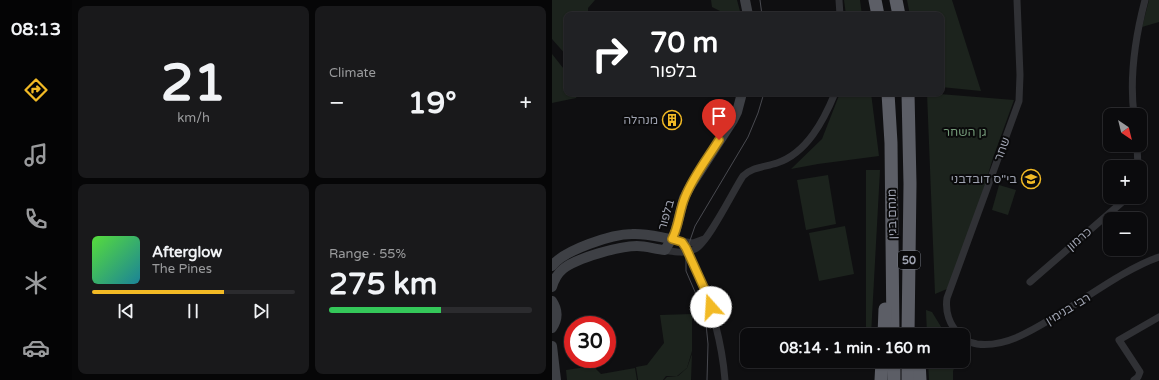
<!DOCTYPE html>
<html lang="en">
<head>
<meta charset="utf-8">
<style>
  body { margin:0; font-family:"Varela Round",Heebo,sans-serif; background:#19191b; color:#f1f3f6; height:100vh; display:flex; flex-direction:column; font-size:15px; white-space:nowrap }
  * { box-sizing:border-box; margin:0 }
  p { font-size:13px; color:#9a9b9d }
  .icon { flex:none; width:22px; height:22px; fill:none; stroke:currentColor; stroke-width:2; stroke-linecap:round; stroke-linejoin:round }
  .map { position:relative; flex:1; overflow:hidden }
  .side { display:flex; flex-direction:column; gap:6px; padding:6px; background:#060607; width:480px }
  .side>* { flex:none }
  .banner { position:absolute; left:12px; top:12px; width:380px; height:84px; border-radius:8px; box-shadow:0 1px 3px #0004,0 0 0 1px #2b2b2e; background:#202124; color:#fff; overflow:hidden }
  .needle { width:26px; rotate:145deg }
  .controls { position:absolute; left:551px; top:108px; display:grid; gap:8px }
  .controls a { display:grid; place-items:center; width:44px; height:44px; border-radius:8px; background:#0b0b0d; box-shadow:0 1px 3px #0004,0 0 0 1px #2b2b2e; font-size:20px }
  .speed { position:absolute; left:12px; top:316px; display:flex; gap:8px; font-size:20px; font-weight:700; text-align:center }
  .speed>* { display:grid; place-content:center; width:52px; height:52px; border-radius:50%; background:#0b0b0d; box-shadow:0 1px 3px #0004,0 0 0 1px #2b2b2e; line-height:1 }
  .speed .limit { border:6px solid #d22; background:#fff; color:#111 }
  .pin { position:absolute; display:grid; place-items:center; width:34px; height:34px; color:#fff; margin:-41px -17px; border-radius:50% 50% 50% 0; rotate:-45deg; box-shadow:0 0 4px #0007 }
  .pin .icon { rotate:45deg }
  .me { position:absolute; width:44px; margin:-22px; rotate:341deg; stroke-linejoin:round; filter:drop-shadow(0 0 3px #0008) }
  .turn { display:flex; align-items:center; gap:14px; height:84px; padding:0 20px; font-size:18px }
  .turn .icon { width:52px; height:52px; stroke-width:2.5 }
  .turn b { display:block; font-size:28px; line-height:34px }
  .big { font-size:30px; font-weight:800; line-height:1.1 }
  .side .widget { flex:1; display:flex; flex-direction:column; justify-content:center; gap:6px; min-width:0; padding:0 14px; border-radius:8px; background:#19191b }
  .side .dial { align-items:center; gap:0 }
  .dial b { font-size:52px; line-height:1 }
  .song { display:flex; align-items:center; gap:12px }
  .cover { width:48px; height:48px; border-radius:6px; background:linear-gradient(135deg,hsl(110 70% 55%),hsl(190 70% 35%)) }
  .played { height:4px; border-radius:2px; background:linear-gradient(90deg,#f2ba25 65%,#2b2b2e 65%) }
  .keys { display:flex; justify-content:space-around; direction:ltr }
  .heat { display:flex; justify-content:space-between; align-items:center; font-size:22px; direction:ltr }
  .charge { height:6px; border-radius:3px; background:linear-gradient(90deg,#34c759 55%,#2b2b2e 0) }
  .side .tiles { flex:1; display:grid; gap:6px; grid-template-columns:repeat(2,1fr) }
  .trip { position:absolute; left:188px; top:328px; width:230px; height:40px; border-radius:8px; background:#0b0b0d; box-shadow:0 1px 3px #0004,0 0 0 1px #2b2b2e; font-weight:800; line-height:40px; text-align:center }
  main { display:flex; flex:1; min-height:0 }
  .dock { display:flex; flex-direction:column; width:72px; justify-content:space-around; align-items:center; background:#040405; color:#9a9b9d }
  .dock .icon { width:28px; height:28px }
  .dock .selected { color:#f2ba25 }
  .dock b { font-size:18px; color:#f1f3f6 }
  .map>svg:first-child { display:block }
  .green { fill:#1c231d }
  .lines { fill:none; stroke-linecap:round; stroke-linejoin:round }
  .street { stroke:#303135; stroke-width:7 }
  .secondary { stroke:#3e4045; stroke-width:10 }
  .highway { stroke:#5c5e66; stroke-width:13 }
  .tram { stroke:#494a50; stroke-width:1 }
  .route-casing { stroke:#9d7918; stroke-width:10 }
  .route { stroke:#f2ba25; stroke-width:7 }
  .labels { text-anchor:middle; stroke-width:4; stroke-linejoin:round; paint-order:stroke }
  .shield { fill:#0a0a0b; stroke:#737680; stroke-width:1 }
  .shield-label { font-size:11px; font-weight:bold; fill:#a0a4b2 }
  .poi-label { font-size:12px; fill:#a0a4b2; stroke:#0a0a0b; text-anchor:end }
  .park-label { font-size:12px; fill:#769d7b; stroke:#0a0a0b }
  .street-label { font-size:12px; fill:#a0a4b2; stroke:#0a0a0b }
</style>
</head>
<body>
<main>
<nav class="dock">
<b>08:13</b>
<svg class="icon selected" aria-label="directions" viewBox="0 0 24 24"><path d="M12 3l9 9-9 9-9-9zM9 14v-3h6M13 9l2 2-2 2"/></svg>
<svg class="icon" aria-label="music" viewBox="0 0 24 24"><path d="M9 18V5l10-2v13"/><circle cx="6" cy="18" r="3"/><circle cx="16" cy="16" r="3"/></svg>
<svg class="icon" aria-label="phone" viewBox="0 0 24 24"><path d="M5 4h4l2 5-3 2q2 4 5 5l2-3 5 2v4C11 20 4 13 5 4z"/></svg>
<svg class="icon" aria-label="climate" viewBox="0 0 24 24"><path d="M12 3v18M4 7l16 10M4 17L20 7"/></svg>
<svg class="icon" aria-label="car" viewBox="0 0 24 24"><path d="M5 17H2v-5l4-1 3-4h7l3 4 3 1v5h-3M9 17h6M6 11h13"/><circle cx="7" cy="17" r="2"/><circle cx="17" cy="17" r="2"/></svg>
</nav>
<section class="side">
<div class="tiles">
<div class="widget dial"><b>21</b><p>km/h</p></div>
<div class="widget"><p>Climate</p>
<div class="heat"><a>−</a><b class="big">19°</b><a>+</a></div>
</div>
<div class="widget">
<div class="song"><i class="cover"></i><div><b>Afterglow</b><p>The Pines</p></div></div>
<div class="played"></div>
<div class="keys"><svg class="icon" aria-label="previous" viewBox="0 0 24 24"><path d="M18 5L8 12l10 7zM5 5v14"/></svg><svg class="icon" aria-label="pause" viewBox="0 0 24 24"><path d="M8 5v14M16 5v14"/></svg><svg class="icon" aria-label="next" viewBox="0 0 24 24"><path d="M6 5l10 7-10 7zM19 5v14"/></svg></div>
</div>
<div class="widget"><p>Range · 55%</p><b class="big">275 km</b><div class="charge"></div></div>
</div>
</section>
<div class="map">
<svg width="607" height="380" viewBox="0 0 607 380">
  <rect width="100%" height="100%" fill="#0f0f11"/>
  <g class="green">
    <path d="M0 0H43L36 8V15H15V56L0 39Z"/>
    <path d="M159 0H185L189 15H176L160 7Z"/>
    <path d="M292 0H308L310 15H294Z"/>
    <path d="M355 0H400L429 91 389 87V15H358Z"/>
    <path d="M597 0H607V22L590 27Z"/>
    <path d="M0 54 15 73V93H26L24 98 0 103Z"/>
    <path d="M288 93H319L327 156 266 164 239 169 270 139Z"/>
    <path d="M375 93 462 100 441 158 402 286 383 294Z"/>
    <path d="M314 170H328L319 335H314Z"/>
    <path d="M276 175 284 224 254 230 245 180Z"/>
    <path d="M447 185 464 190 456 215 440 210Z"/>
    <path d="M293 226 302 274 267 281 257 233Z"/>
    <path d="M374 310 380 312 394 335H375Z"/>
    <path d="M140 314V351L135 368 125 376H114L111 380H86L84 367 95 365 112 343 108 315Z"/>
    <path d="M140 354 139 380H112L115 377 126 376 135 368Z"/>
    <path d="M376 361H405L401 371V380H377Z"/>
    <path d="M41 366 49 374 83 368 85 380H15L14 370Z"/>
  </g>
  <g class="lines">
    <g class="street">
      <path d="M287 0 288 15"/>
      <path d="M582 115C577 76 583 38 593 0"/>
      <path d="M585 145 586 167"/>
      <path d="M128 241 141 243 152 239"/>
      <path d="M130 242C136 251 140 260 144 270 159 304 170 342 173 380"/>
      <path d="M113 250C123 252 134 254 143 249 156 243 181 191 191 176 200 167 213 167 225 163 255 153 272 120 283 93"/>
      <path d="M478 282 576 197"/>
      <path d="M408 335C397 325 393 311 395 298L467 101 468 75 465 0"/>
      <path d="M411 338C415 341 419 343 425 344 455 348 484 328 509 313 539 295 575 268 607 257"/>
      <path d="M582 380 586 377 588 372 567 340 607 317"/>
    </g>
    <g class="secondary">
      <path d="M193 0 196 15"/>
      <path d="M0 266C12 250 60 234 80 234 93 233 107 237 120 239"/>
      <path d="M0 287C2 280 5 274 11 269 24 258 68 246 85 246 94 246 103 249 113 250L123 233 132 198 139 185 181 120 185 112 190 93"/>
      <path d="M0 301C6 310 6 319 0 328"/>
      <path d="M0 346 4 380"/>
    </g>
    <g class="highway">
      <path d="M323 0 326 15"/>
      <path d="M344 0 347 15"/>
      <path d="M336 93 339 143 341 335"/>
      <path d="M356 93 358 184 356 335"/>
      <path d="M332 335 333 309"/>
      <path d="M342 361V380"/>
      <path d="M356 361V380"/>
      <path d="M367 361 368 380"/>
      <path d="M329 380 330 361"/>
    </g>
    <g class="tram">
      <path d="M208 0 210 15"/>
      <path d="M155 380 156 344 154 324 150 308 134 271V252L143 226 196 137 206 113 212 93"/>
    </g>
  </g>
  <g class="lines">
    <g class="route-casing">
      <path id="route" d="M159 307 153 290 134 248 130 242 120 239C127 226 127 211 133 197 141 177 155 159 167 140"/>
    </g>
    <use href="#route" class="route"/>
  </g>
  <defs>
    <g id="building-ring" transform="scale(1)"><circle r="9.5" fill="#0a0a0b" stroke="#f2ba25" stroke-width="1.5"/><path d="M-4-6H4V6H1V3H-1V6H-4ZM-2.5-4.3h1.7v1.8h-1.7ZM.8-4.3h1.7v1.8H.8ZM-2.5-1h1.7V.8h-1.7ZM.8-1h1.7V.8H.8Z" fill="#f2ba25"/></g>
    <g id="school-ring" transform="scale(1)"><circle r="9.5" fill="#0a0a0b" stroke="#f2ba25" stroke-width="1.5"/><path d="M0-5L7-2L0 1L-7-2ZM-4 1L0 2.5L4 1V4Q0 6-4 4Z" fill="#f2ba25"/></g>
  </defs>
  <g fill-rule="evenodd">
    <use href="#building-ring" x="120" y="120"/>
    <use href="#school-ring" x="479" y="179"/>
  </g>
  <g class="labels">
    <rect class="shield" x="346" y="251" width="22" height="18" rx="3"/>
    <g class="shield-label">
      <text x="357" y="264">50</text>
    </g>
    <g class="poi-label">
      <text x="106" y="124">מנהלה</text>
      <text x="465" y="183">בי"ס דובדבני</text>
    </g>
    <g class="park-label">
      <text x="413" y="136">גן השחר</text>
    </g>
    <g class="street-label">
      <text transform="translate(450 149) rotate(-70)" y="4">שחר</text>
      <text transform="translate(340 214) rotate(-91)" y="4">מנחם בגין</text>
      <text transform="translate(114 215) rotate(-74)" y="4">בלפור</text>
      <text transform="translate(527 239) rotate(-41)" y="4">כרמון</text>
      <text transform="translate(516 309) rotate(-31)" y="4">רבי בנימין</text>
    </g>
  </g>
</svg>
<div class="controls">
<a><svg class="needle" viewBox="-14 -14 28 28"><path d="M0-13l5 13h-10z" fill="#e53935"/><path d="M0 13l5-13h-10z" fill="#9a9b9d"/></svg></a>
<a>+</a>
<a>−</a>
</div>
<div class="speed"><div class="limit">30</div></div>
<div class="pin" style="left:167px;top:140px;background:#d93025"><svg class="icon" aria-label="arrive" viewBox="0 0 24 24"><path d="M6 21V4h12l-3 4 3 4H6"/></svg></div>
<svg class="me" style="left:159px;top:307px" viewBox="-20 -20 40 40"><circle r="19" fill="#fff"/><path d="M0-13L10 11 0 6-10 11z" fill="#f2ba25"/></svg>
<div class="trip">08:14 · 1 min · 160 m</div>
<div class="banner">
<div class="turn"><svg class="icon" aria-label="right" viewBox="0 0 24 24"><path d="M7 20v-9h11M14 6l5 5-5 5"/></svg><div><b>70 m</b>בלפור</div></div>
</div>
</div>
</main>
</body>
</html>
